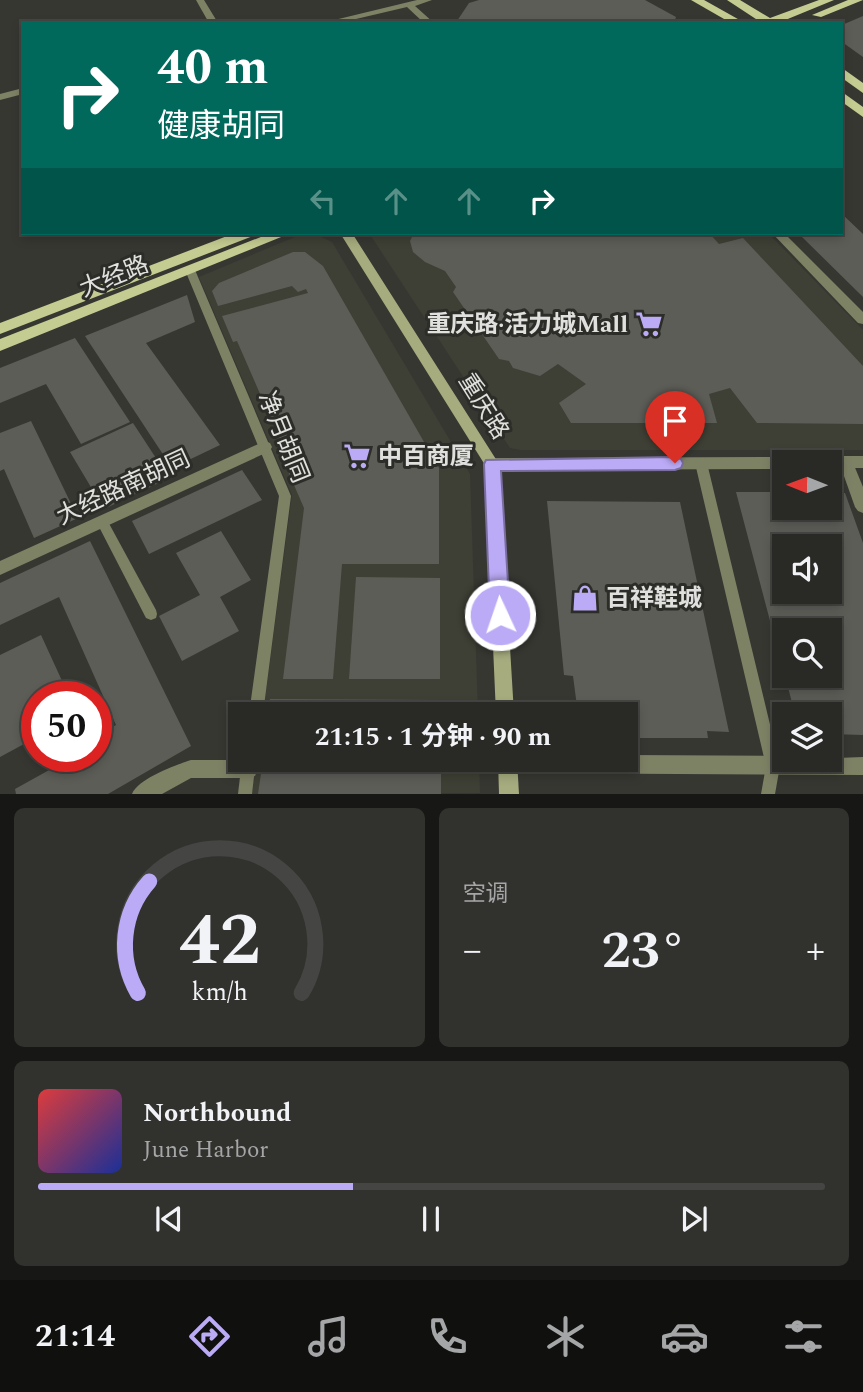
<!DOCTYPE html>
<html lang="zh">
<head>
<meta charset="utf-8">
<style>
  body { margin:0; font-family:Spectral,"Noto Sans SC",serif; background:#31312e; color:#f1f3f6; height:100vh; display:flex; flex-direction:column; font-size:26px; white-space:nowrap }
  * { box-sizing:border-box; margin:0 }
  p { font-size:23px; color:#a5a6a7 }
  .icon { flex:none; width:38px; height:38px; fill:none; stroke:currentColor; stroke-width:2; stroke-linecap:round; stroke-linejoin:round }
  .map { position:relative; height:794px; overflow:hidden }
  .details { display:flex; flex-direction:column; gap:14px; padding:14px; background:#171715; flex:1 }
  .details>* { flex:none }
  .hud { position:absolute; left:21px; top:21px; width:822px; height:214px; border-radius:0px; box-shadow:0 4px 10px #0003,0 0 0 2px #454543; background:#00695c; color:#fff; overflow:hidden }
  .needle { width:46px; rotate:271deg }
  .controls { position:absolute; left:772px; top:450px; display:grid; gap:14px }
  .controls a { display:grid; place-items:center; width:70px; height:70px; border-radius:0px; background:#292926; box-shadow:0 4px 10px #0003,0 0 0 2px #454543; font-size:35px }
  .speed { position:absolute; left:21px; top:681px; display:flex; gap:14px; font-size:35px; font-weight:700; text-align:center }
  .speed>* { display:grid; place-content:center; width:91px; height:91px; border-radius:50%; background:#292926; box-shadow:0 4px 10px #0003,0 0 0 2px #454543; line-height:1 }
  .speed .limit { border:10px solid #d22; background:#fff; color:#111 }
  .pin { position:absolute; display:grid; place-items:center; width:60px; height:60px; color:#fff; margin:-72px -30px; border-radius:50% 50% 50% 0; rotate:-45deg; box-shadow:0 0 7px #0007 }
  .pin .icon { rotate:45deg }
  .me { position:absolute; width:77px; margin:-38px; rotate:357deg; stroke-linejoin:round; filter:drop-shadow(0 0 5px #0008) }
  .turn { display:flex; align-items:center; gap:24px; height:147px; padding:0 21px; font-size:32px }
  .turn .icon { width:91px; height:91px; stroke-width:2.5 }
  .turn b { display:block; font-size:49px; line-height:60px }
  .lanes { display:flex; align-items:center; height:66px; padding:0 21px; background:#0003; justify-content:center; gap:35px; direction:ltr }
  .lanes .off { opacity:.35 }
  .big { font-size:52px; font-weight:700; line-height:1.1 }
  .details .tile { flex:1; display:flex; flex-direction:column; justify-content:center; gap:10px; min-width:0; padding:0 24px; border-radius:10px; background:#31312e }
  .details .dial { align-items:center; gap:0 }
  .dial svg { height:182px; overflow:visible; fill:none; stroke:#454543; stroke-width:7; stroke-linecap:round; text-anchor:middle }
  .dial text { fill:#f1f3f6; stroke:none }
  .song { display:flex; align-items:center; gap:21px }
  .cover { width:84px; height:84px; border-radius:10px; background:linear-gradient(135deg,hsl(0 70% 55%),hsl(230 70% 35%)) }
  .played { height:7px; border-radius:4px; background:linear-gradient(90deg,#bbaaf6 40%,#454543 40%) }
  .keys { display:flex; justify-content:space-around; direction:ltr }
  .heat { display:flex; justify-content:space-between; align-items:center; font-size:38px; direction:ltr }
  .details .tiles { flex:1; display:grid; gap:14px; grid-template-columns:1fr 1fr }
  .tile:last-child { grid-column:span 2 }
  .trip { position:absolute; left:228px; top:702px; width:410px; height:70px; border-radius:0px; background:#292926; box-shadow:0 4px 10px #0003,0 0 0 2px #454543; font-weight:700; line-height:70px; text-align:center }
  .tab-bar { display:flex; height:112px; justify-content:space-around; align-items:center; background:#10100f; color:#a5a6a7 }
  .tab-bar .icon { width:49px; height:49px }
  .tab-bar .on { color:#bbaaf6 }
  .tab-bar b { font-size:32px; color:#f1f3f6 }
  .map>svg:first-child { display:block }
  .built { fill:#3e4035 }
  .building { fill:#5c5d57; fill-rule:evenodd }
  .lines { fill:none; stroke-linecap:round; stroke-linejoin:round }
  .service { fill:#7e8265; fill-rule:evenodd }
  .pedestrian { fill:#7e8265; fill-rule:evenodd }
  .minor { fill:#7e8265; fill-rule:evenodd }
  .tertiary { fill:#7e8265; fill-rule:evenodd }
  .secondary { fill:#a6ac7e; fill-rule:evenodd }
  .primary { fill:#c5cc91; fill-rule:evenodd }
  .route { fill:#bbaaf6; stroke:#7a6ea0; stroke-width:2 }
  .labels { text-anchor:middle; stroke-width:6; stroke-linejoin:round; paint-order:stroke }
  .street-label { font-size:24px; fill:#e0e1de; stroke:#2c2d28 }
  .poi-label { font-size:24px; font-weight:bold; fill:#e0e1de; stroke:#2c2d28; text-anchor:start }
</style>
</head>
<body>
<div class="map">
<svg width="863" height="794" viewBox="0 0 863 794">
  <rect width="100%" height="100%" fill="#373732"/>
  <g class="built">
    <path d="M369 233H768L863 330V450H521L510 448Z"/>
    <path d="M317 235 332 242 470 474 478 714H263L292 495 199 277 295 237Z"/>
    <path d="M257 760H479L480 793 252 794Z"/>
  </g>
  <g class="building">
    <path d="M479 0H645L676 17 674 23 457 21 469 3Z"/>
    <path d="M863 16V57L842 42V25Z"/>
    <path d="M842 214 863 234V297L798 233H842Z"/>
    <path d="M414 233H709L719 244 743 238 863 366V424L757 423 730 388 709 394 717 423H571L559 403 586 384 558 364 540 376 513 368 509 361 499 359 453 292 456 287 445 271 425 262 413 252 410 241Z"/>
    <path d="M293 252H305L323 266 439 468V564H342L333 679H283L304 508 277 446 282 444 237 341 233 342 222 316 308 293 306 289 298 292 292 286 218 306 212 291 219 283Z"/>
    <path d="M187 295 195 322 146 343 220 445 172 468 85 336Z"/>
    <path d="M75 338 130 422 81 444 46 384 0 403V368Z"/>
    <path d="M31 421 78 518 34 538 4 469 0 471V433Z"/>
    <path d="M133 423 169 478 104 509 70 452Z"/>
    <path d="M242 470 262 500 149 554 132 521Z"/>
    <path d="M736 492H784V508H830V493H845L863 543V735L830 734V714H795L785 676H830V630H784L783 670ZM784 546H830V592H784Z"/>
    <path d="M547 501 680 502 729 732 707 731 708 738H625V714H578L573 676 564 675Z"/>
    <path d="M221 531 251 580 220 597 239 631 182 661 159 616 200 595 176 553Z"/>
    <path d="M90 541 191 746 108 794H16L15 789 60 764 57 757 60 756H96V736L116 725 59 597 0 625V583Z"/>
    <path d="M356 577 440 578V679H349Z"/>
    <path d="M41 635 69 696H37V737L0 757V655Z"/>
    <path d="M270 699 441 700V714H268Z"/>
    <path d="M263 760H441V794H258Z"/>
  </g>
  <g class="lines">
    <g class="service">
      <path d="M190 267 195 270 291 496 263 714H249L279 496 185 270Z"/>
      <path d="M701 459 705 460 707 463 780 766 775 794H761L766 766 695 463 697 460Z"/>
      <path d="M102 516 106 518 156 610 157 614 156 618 151 620 146 618 96 521 98 518Z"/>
      <path d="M242 760H256L252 794H238Z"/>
    </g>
    <path class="pedestrian" d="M846 456 851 458 863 487V513L858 511 855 507 839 462 841 458Z"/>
    <g class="minor">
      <path d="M417 0H432L415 6 434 23H424L407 7 339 23H322Z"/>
      <path d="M23 88V94L0 100V94Z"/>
      <path d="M772 233H784L863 312V324L858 323Z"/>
      <path d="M265 441 270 443 272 447 270 451 0 575V561Z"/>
      <path d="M625 755 784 756V760L863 757V775L508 773 501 771 498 764 500 760H625Z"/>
      <path d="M191 760H248L255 762 258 769 255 776 248 778H191L162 794H132C139 778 176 765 191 760Z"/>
    </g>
    <g class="tertiary">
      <path d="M196 0H204L218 23H209Z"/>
      <path d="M830 456H863V468H830V462H823L825 458Z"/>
      <path d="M784 457 791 462H784V469L492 470 487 468 485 464 487 460 492 458Z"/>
    </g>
    <g class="secondary">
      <path d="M340 233H352L499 464 514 714H496L485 465Z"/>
      <path d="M498 760H517L519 794H499Z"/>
    </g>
    <g class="primary">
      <path d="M691 0H704L745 23H731Z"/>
      <path d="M727 0H740L770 18 819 0H834L778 23H762Z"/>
      <path d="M848 0H863L821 17 812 15Z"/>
      <path d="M842 68 863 83V93L842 78Z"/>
      <path d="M842 92 863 107V117L842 102Z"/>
      <path d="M235 233H255L253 236 0 334V323Z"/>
      <path d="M271 233H291L0 351V339Z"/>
    </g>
  </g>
  <path class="route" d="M675 457 681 459 683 463 681 468 675 470 501 471 510 615 507 621 500 623 493 621 490 615 484 464 486 460Z"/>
  <defs>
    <g id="supermarket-bare" transform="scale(2.1)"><path d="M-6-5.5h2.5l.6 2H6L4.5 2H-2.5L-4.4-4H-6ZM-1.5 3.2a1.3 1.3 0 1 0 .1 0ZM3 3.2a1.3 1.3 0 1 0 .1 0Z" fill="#bbaaf6" stroke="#2c2d28" stroke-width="2.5" paint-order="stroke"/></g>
    <g id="shop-bare" transform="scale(2.1)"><path d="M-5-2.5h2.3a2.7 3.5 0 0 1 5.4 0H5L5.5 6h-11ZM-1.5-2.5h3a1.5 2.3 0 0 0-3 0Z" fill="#bbaaf6" stroke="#2c2d28" stroke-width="2.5" paint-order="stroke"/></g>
  </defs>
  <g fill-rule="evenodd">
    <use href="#supermarket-bare" x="649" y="324"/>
    <use href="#supermarket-bare" x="357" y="456"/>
    <use href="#shop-bare" x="585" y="598"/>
  </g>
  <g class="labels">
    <g class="street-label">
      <text transform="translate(114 276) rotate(-22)" y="8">大经路</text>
      <text transform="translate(484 406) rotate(58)" y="8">重庆路</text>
      <text transform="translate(284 437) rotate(68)" y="8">净月胡同</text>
      <text transform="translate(123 487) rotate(-25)" y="8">大经路南胡同</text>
    </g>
    <g class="poi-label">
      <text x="628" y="332" text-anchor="end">重庆路·活力城Mall</text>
      <text x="378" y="464">中百商厦</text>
      <text x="606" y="606">百祥鞋城</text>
    </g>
  </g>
</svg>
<div class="controls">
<a><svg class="needle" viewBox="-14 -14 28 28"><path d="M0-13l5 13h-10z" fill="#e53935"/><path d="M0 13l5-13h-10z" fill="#a5a6a7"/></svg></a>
<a><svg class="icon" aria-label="sound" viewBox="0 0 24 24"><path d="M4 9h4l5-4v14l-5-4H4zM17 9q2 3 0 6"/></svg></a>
<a><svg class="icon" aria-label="search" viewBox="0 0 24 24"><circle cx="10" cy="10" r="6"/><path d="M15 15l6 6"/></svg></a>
<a><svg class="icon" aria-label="layers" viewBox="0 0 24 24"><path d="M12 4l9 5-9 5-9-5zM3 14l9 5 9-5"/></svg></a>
</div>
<div class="speed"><div class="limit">50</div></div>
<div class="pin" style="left:675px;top:463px;background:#d93025"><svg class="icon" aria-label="arrive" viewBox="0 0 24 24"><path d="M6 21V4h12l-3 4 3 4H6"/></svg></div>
<svg class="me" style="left:500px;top:615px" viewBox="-20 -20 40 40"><circle r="17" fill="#bbaaf6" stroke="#fff" stroke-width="3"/><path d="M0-11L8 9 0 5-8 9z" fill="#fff"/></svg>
<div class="trip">21:15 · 1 分钟 · 90 m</div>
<div class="hud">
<div class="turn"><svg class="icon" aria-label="right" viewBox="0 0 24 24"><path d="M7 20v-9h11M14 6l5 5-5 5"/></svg><div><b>40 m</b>健康胡同</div></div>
<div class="lanes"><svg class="icon off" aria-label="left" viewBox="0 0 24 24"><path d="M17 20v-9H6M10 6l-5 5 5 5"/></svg><svg class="icon off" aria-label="ahead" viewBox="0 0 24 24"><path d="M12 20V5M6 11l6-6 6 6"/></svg><svg class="icon off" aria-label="ahead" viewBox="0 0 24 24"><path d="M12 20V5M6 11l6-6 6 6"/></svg><svg class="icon" aria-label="right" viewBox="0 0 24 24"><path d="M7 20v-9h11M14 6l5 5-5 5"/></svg></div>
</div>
</div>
<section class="details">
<div class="tiles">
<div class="tile dial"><svg viewBox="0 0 100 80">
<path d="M14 69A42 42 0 1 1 86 69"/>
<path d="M14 69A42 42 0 0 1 19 20" stroke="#bbaaf6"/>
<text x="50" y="56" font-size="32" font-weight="700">42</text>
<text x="50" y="72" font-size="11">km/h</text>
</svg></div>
<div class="tile"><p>空调</p>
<div class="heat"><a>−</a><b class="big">23°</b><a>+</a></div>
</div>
<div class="tile">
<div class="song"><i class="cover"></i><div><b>Northbound</b><p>June Harbor</p></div></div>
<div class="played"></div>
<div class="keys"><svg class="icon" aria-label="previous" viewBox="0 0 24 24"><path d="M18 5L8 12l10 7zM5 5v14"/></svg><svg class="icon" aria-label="pause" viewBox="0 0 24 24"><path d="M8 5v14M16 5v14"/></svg><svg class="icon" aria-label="next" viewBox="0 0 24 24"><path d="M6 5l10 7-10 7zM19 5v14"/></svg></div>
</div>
</div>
</section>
<nav class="tab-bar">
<b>21:14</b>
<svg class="icon on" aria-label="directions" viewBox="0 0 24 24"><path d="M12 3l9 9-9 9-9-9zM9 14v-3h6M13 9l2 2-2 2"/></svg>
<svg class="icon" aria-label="music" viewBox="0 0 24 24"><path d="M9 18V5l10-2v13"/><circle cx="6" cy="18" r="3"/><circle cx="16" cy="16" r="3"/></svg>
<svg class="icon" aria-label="phone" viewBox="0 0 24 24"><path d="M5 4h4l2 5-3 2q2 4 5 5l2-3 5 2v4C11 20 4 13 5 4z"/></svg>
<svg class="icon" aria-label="climate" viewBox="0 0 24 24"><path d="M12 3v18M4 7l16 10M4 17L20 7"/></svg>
<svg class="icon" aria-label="car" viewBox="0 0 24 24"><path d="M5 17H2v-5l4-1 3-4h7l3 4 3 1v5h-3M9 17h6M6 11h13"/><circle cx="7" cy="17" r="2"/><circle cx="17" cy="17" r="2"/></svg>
<svg class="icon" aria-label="filters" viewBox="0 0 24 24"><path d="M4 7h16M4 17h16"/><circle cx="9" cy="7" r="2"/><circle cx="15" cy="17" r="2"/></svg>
</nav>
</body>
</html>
